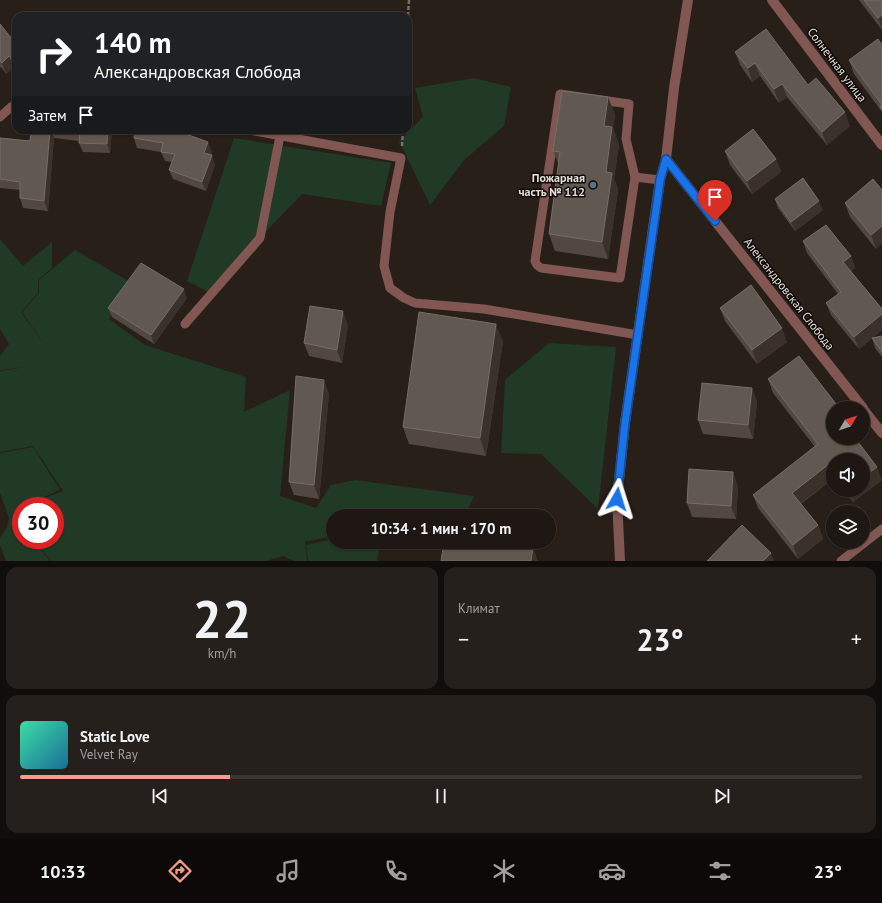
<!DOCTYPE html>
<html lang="ru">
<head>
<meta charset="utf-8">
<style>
  body { margin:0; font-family:"PT Sans",sans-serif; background:#26201c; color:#f1f3f6; height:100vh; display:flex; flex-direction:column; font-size:15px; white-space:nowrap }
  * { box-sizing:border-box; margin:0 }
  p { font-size:13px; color:#a19fa0 }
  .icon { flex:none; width:22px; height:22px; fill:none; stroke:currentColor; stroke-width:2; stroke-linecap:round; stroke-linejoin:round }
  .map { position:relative; height:561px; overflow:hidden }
  .sheet { display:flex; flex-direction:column; gap:6px; padding:6px; background:#100d0a; flex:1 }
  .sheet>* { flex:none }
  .guide { position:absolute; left:12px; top:12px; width:400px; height:122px; border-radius:12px; box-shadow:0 1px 3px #0004,0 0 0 1px #3c3633; background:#202124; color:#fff; overflow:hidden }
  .needle { width:26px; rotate:51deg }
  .buttons { position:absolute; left:826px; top:401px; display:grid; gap:8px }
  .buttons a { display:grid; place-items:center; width:44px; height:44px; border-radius:50%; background:#1e1713; box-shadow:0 1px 3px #0004,0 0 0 1px #3c3633; font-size:20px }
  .speed { position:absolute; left:12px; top:497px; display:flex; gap:8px; font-size:20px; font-weight:700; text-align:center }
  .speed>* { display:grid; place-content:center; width:52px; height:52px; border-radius:50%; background:#1e1713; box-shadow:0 1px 3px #0004,0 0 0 1px #3c3633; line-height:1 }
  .speed .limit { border:6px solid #d22; background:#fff; color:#111 }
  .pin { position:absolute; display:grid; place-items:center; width:34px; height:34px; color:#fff; margin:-41px -17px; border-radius:50% 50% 50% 0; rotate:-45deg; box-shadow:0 0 4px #0007 }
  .pin .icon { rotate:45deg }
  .me { position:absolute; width:44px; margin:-22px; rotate:6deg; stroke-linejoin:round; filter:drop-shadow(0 0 3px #0008) }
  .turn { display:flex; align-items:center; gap:14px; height:84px; padding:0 16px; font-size:18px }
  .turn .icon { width:52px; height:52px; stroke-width:2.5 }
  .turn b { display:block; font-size:28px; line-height:34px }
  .then { display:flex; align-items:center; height:38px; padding:0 16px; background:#0003; gap:8px; font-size:15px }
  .big { font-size:30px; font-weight:700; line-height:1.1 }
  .sheet .tile { flex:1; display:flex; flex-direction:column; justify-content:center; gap:6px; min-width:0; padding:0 14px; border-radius:12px; background:#26201c }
  .sheet .dial { align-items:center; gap:0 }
  .dial b { font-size:52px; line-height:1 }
  .song { display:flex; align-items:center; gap:12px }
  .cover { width:48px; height:48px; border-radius:6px; background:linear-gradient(135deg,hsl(160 70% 55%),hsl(200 70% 35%)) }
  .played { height:4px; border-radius:2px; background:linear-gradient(90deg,#f49d8c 25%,#3c3633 25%) }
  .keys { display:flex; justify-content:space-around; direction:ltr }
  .heat { display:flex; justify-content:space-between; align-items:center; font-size:22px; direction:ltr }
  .sheet .tiles { flex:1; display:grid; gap:6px; grid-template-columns:1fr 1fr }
  .tile:last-child { grid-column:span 2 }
  .trip { position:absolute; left:326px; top:509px; width:230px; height:40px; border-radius:20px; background:#1e1713; box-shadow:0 1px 3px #0004,0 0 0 1px #3c3633; font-weight:700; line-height:40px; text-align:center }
  .tabs { display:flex; height:64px; justify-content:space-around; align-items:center; background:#0c0908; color:#a19fa0 }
  .tabs .icon { width:28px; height:28px }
  .tabs .selected { color:#f49d8c }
  .tabs b { font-size:18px; color:#f1f3f6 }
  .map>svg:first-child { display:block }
  .green { fill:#203a25 }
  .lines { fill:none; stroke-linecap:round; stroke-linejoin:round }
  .path { stroke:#766e69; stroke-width:2.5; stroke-dasharray:4 2; stroke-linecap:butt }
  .service { stroke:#815653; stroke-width:9 }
  .minor { stroke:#815653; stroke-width:10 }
  .wall { fill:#524741 }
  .shaded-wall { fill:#3b302a }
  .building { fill:#625852; stroke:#766d67 }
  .route-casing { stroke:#114b97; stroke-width:10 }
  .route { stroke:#1a73e8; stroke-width:7 }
  .service-dot { fill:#5c6f8a; stroke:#0e0a07; stroke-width:1.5 }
  .labels { text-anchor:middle; stroke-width:3; stroke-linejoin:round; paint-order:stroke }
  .street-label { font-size:12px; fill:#e5deda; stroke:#0e0a07 }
  .poi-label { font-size:12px; font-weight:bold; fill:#e5deda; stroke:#0e0a07; text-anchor:end }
</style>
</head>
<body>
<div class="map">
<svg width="882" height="561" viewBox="0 0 882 561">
  <rect width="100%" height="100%" fill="#281f19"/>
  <g class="green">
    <path d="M474 78 511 87 504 126 464 160 430 205 399 141 423 117 415 88Z"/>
    <path d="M234 138 391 163 381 206 302 194 208 292 187 281Z"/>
    <path d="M0 239 23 266 52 242V268L38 280V293L21 312 49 351 22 312 39 293V280L75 250 130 282 109 319 145 345 246 377 244 412 290 390 280 496 316 508 331 485 355 480 474 496 468 509 409 508 402 516H333V536L305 542 307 561H294L283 556 266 561H51L34 540H55V506H24L63 491 33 446 0 452V371L25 367 0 370V356L9 344 0 329Z"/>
    <path d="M549 343 616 347 598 509 541 454 501 453 505 380Z"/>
    <path d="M33 447 60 490 16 509 21 523V540H33L50 561H6L0 545V538L7 527 9 518 0 493V453Z"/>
    <path d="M333 539V542H380L377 561H308L306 545Z"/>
  </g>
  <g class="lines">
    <g class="path">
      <path d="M408 16 409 0"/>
      <path d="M402 146 403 130"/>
    </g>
    <g class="service">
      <path d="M560 94 629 104 626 139 635 177 620 278 541 268 537 265 535 261Z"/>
      <path d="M0 117 11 107 16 105"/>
      <path d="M249 130 401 158 390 212 384 266 390 288 404 298 415 303 484 309 638 335"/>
      <path d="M635 177 660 180"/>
      <path d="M185 324 260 238 280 136"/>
      <path d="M841 561 882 529"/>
    </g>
    <g class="minor">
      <path d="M772 0 882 145"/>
      <path d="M666 159 863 408"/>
      <path d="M863 409 882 433"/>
      <path d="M620 561 617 499 625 423 660 180 666 159 674 88 688 0"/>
    </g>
  </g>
  <g class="wall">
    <path d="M859 0H882V30Z"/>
    <path d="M0 24 16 44V71L14 68 6 74 1 67 0 68Z"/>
    <path d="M882 45V112L854 74 849 60Z"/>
    <path d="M735 52 808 85 850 126 827 145 787 97 779 103 760 76 752 82 740 65Z"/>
    <path d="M608 97 615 115 613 128 619 145 614 178 618 190 608 259 555 251 549 234 559 165 553 151Z"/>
    <path d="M31 130H112L110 153 83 152 79 143V141L54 138 48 211 23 208 20 198V190L0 188V138L30 141Z"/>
    <path d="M135 130H177L178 131 212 152 210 155 215 165 206 191 173 179 169 170 172 162 165 161 161 152 137 148 134 138Z"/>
    <path d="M725 151 776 159 781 172 752 194 730 165Z"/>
    <path d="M873 179 876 249 850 217 845 203Z"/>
    <path d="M775 199 823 210 795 231 778 208Z"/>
    <path d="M803 241 851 256 855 268 851 271 882 309V330L859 349 831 315 826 303 838 294 807 253Z"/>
    <path d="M187 298 154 344 112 317 108 308Z"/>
    <path d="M720 308 787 342 757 364 725 321Z"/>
    <path d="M348 325 342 363 309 356 304 343Z"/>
    <path d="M882 336V357L875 348 872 338Z"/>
    <path d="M503 341 486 456 409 444 403 427Z"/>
    <path d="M768 379 833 408 882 480 853 502 844 490H863L833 460V479L801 504 818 525 823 539 798 559 758 508 753 495 815 447 773 393Z"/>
    <path d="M752 388 757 402 753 439 703 434 698 420Z"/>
    <path d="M329 393 319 499 294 495 289 482Z"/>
    <path d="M738 486 736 519 692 517 687 503Z"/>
  </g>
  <g class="shaded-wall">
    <path d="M882 15V29L878 18Z"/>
    <path d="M9 56 14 68 6 74 2 63Z"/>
    <path d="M16 59V69L13 61Z"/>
    <path d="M755 63 760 76 752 82 748 68Z"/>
    <path d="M782 84 787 97 779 103 774 89Z"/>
    <path d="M608 97 615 115 613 128 619 145 614 178 618 190 608 259 602 242 606 172 604 126Z"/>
    <path d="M845 112 850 126 827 145 822 132Z"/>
    <path d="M50 130H51L54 138 48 211 44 201Z"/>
    <path d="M108 130H112L110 153 107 144Z"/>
    <path d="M208 142 212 152 208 162 204 153Z"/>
    <path d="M212 155 215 165 206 191 202 182Z"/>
    <path d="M776 159 781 172 752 194 747 181Z"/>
    <path d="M819 201 823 210 795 231 791 222Z"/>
    <path d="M882 226V244L876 249 871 235Z"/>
    <path d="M851 256 855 268 848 274 843 262Z"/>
    <path d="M184 289 187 298 154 344 151 335Z"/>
    <path d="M343 311 348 325 342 363 337 350Z"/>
    <path d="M882 314V330L859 349 854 337Z"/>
    <path d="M496 324 503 341 486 456 480 438Z"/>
    <path d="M782 328 787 342 757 364 752 350Z"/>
    <path d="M324 380 329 393 319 499 314 485Z"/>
    <path d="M752 388 757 402 753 439 748 425Z"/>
    <path d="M836 404 837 408H833V412L831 408Z"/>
    <path d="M829 464 833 474V479L797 506 792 493Z"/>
    <path d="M877 467 882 480 853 502 849 490H863V477Z"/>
    <path d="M733 472 738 486 736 519 731 506Z"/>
    <path d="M818 525 823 539 798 559 793 545Z"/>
    <path d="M533 547 538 561H531Z"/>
    <path d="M771 553 774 561H763Z"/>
  </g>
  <g class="building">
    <path d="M864 0H882V15L878 18Z"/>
    <path d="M0 24 16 44V59L13 61 9 56 2 63 0 60Z"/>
    <path d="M766 29 808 85 816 78 845 112 822 132 782 84 774 89 755 63 748 68 735 52Z"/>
    <path d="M878 39 882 45V110L880 106 882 105 849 60Z"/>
    <path d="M562 91 608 97 604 126 612 127 606 172 612 173 602 242 549 234 560 152 553 151Z"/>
    <path d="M753 129 776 159 747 181 725 151Z"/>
    <path d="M31 130H50L44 201 20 198V182L0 179V138L30 141Z"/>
    <path d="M62 130H108L107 144 79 143 80 132Z"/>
    <path d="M135 130H175L208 142 204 153 212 155 202 182 169 170 175 154 161 152 163 143 134 138Z"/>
    <path d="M803 178 819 201 791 222 775 199Z"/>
    <path d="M873 179 882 190V226L871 235 845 203Z"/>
    <path d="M826 225 851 256 843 262 882 309V314L854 337 826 303 841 292 803 241Z"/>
    <path d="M141 263 184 289 151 335 108 308Z"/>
    <path d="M751 285 782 328 752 350 720 308Z"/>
    <path d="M310 306 343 311 337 350 304 343Z"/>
    <path d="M419 312 496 324 480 438 403 427Z"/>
    <path d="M882 336V352L872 338Z"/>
    <path d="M799 356 836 404 831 408 833 410V438H855L877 467 863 477V460H833V469L829 464 792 493 818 525 793 545 753 495 818 444 768 379Z"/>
    <path d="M296 376 324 380 314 485 289 482Z"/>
    <path d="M702 383 752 388 748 425 698 420Z"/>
    <path d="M689 469 733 472 731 506 687 503Z"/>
    <path d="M742 525 771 553 763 561H707Z"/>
    <path d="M444 542H502L533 547 531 561H441Z"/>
  </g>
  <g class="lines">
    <g class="route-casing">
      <path id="route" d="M617 499 625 423 658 196 660 180 666 159 715 221"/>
    </g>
    <use href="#route" class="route"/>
  </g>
  <circle class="service-dot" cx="593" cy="185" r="4"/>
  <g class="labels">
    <g class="street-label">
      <text transform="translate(837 65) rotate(53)" y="4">Солнечная улица</text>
      <text transform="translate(789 294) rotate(52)" y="4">Александровская Слобода</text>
    </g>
    <g class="poi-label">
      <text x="585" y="182">Пожарная<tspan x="585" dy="14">часть № 112</tspan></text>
    </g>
  </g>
</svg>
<div class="buttons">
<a><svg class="needle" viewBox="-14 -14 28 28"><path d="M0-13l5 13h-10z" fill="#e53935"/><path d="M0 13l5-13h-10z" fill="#a19fa0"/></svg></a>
<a><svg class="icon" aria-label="sound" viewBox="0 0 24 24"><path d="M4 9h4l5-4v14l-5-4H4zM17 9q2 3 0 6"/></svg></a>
<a><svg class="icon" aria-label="layers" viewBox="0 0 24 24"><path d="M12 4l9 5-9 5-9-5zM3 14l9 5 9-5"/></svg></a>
</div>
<div class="speed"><div class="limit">30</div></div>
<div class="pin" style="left:715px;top:221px;background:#d93025"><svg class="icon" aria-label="arrive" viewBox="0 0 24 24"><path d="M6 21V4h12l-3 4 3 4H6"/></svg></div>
<svg class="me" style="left:617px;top:499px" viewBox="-20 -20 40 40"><path d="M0-17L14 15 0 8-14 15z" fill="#1a73e8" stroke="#fff" stroke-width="4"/></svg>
<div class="trip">10:34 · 1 мин · 170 m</div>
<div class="guide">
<div class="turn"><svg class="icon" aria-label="right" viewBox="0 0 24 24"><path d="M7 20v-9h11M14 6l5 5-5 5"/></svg><div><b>140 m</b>Александровская Слобода</div></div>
<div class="then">Затем<svg class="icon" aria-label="arrive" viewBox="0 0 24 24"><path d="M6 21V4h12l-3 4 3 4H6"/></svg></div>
</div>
</div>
<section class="sheet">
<div class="tiles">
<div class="tile dial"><b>22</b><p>km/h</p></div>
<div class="tile"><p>Климат</p>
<div class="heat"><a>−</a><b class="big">23°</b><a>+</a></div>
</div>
<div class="tile">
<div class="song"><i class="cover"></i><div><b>Static Love</b><p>Velvet Ray</p></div></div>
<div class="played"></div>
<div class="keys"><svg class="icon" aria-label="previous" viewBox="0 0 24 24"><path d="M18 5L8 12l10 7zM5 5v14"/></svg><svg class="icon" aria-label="pause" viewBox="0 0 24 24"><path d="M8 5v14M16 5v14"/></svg><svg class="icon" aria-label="next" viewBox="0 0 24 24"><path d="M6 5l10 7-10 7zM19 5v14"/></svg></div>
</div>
</div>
</section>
<nav class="tabs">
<b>10:33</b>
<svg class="icon selected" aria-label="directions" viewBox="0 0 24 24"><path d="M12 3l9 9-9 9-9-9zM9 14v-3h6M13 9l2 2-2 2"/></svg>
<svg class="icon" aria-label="music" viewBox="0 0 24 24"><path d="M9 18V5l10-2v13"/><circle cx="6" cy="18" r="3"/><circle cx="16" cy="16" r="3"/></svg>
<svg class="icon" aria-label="phone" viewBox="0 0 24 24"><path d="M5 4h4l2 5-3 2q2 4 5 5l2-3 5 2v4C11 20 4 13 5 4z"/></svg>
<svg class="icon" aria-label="climate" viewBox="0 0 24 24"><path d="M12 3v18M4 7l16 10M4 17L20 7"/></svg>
<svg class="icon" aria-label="car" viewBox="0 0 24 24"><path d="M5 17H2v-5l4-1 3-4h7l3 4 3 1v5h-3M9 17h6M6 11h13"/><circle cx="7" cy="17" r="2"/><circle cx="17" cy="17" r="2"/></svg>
<svg class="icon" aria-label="filters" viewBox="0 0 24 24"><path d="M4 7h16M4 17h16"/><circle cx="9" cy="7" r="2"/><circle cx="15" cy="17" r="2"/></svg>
<b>23°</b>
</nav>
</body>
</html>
